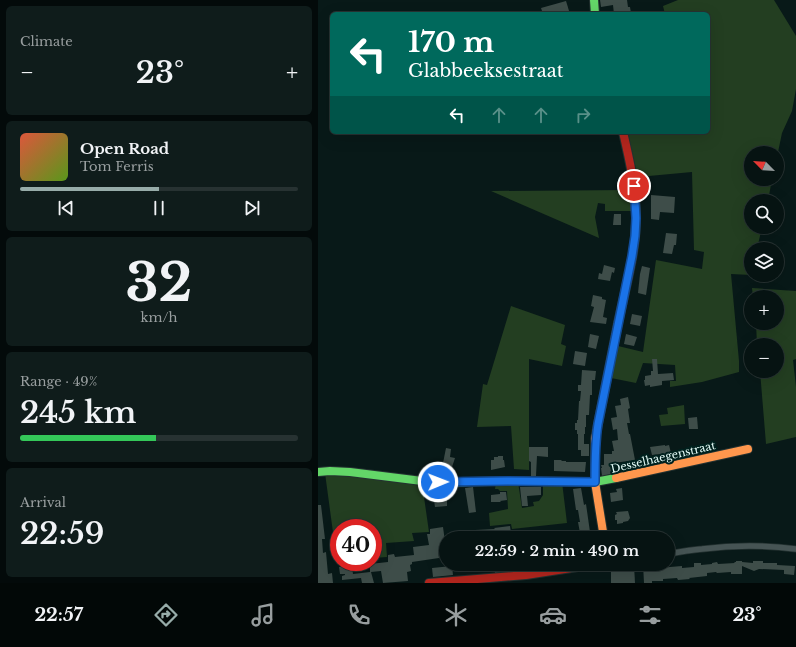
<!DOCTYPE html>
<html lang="en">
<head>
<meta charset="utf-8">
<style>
  body { margin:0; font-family:"Libre Baskerville",serif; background:#0f1c1b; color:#f1f3f6; height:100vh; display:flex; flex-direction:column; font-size:15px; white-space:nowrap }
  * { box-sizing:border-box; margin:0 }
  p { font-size:13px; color:#989e9f }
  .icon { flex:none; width:22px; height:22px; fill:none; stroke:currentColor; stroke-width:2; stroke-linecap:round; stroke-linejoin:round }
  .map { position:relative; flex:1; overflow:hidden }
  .details { display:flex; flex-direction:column; gap:6px; padding:6px; background:#030a0a; width:318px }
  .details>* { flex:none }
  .banner { position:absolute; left:12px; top:12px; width:380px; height:122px; border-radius:6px; box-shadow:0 4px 16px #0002,0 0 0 1px #273232; background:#00695c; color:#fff; overflow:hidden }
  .needle { width:26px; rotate:294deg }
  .buttons { position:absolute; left:426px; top:146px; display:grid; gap:8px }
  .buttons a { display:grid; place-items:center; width:40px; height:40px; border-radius:50%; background:#061312; box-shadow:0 4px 16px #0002,0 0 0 1px #273232; font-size:20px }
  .speed { position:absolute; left:12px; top:519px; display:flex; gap:8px; font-size:20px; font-weight:700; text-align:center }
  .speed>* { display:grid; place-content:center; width:52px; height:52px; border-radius:50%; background:#061312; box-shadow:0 4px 16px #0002,0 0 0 1px #273232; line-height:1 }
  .speed .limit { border:6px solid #d22; background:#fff; color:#111 }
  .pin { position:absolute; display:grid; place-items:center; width:34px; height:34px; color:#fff; margin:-17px; border:2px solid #fff; border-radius:50%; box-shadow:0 1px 4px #0007 }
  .me { position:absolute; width:44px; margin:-22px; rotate:89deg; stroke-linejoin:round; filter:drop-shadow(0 0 3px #0008) }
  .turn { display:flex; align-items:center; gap:14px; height:84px; padding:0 12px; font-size:18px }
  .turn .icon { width:52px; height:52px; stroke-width:2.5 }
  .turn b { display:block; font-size:28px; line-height:34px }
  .lanes { display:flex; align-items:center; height:38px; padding:0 12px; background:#0003; justify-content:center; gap:20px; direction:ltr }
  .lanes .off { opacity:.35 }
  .big { font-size:30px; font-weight:600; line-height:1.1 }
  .details .widget { flex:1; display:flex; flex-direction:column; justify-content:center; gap:6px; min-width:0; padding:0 14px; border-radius:6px; background:#0f1c1b }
  .details .dial { align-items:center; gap:0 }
  .dial b { font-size:52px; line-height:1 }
  .song { display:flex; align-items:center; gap:12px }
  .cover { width:48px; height:48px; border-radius:6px; background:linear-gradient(135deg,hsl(10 70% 55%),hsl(90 70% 35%)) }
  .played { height:4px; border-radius:2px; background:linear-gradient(90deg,#97aca9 50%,#273232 50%) }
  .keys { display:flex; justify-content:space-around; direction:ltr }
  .heat { display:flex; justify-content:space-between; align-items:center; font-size:22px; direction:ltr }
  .charge { height:6px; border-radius:3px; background:linear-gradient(90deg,#34c759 49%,#273232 0) }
  .trip { position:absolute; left:121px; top:531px; width:236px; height:40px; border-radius:20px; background:#061312; box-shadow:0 4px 16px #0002,0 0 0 1px #273232; font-weight:600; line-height:40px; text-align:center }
  .tab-bar { display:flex; height:64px; justify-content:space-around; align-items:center; background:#020807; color:#989e9f }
  .tab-bar .icon { width:28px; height:28px }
  .tab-bar .selected { color:#97aca9 }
  .tab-bar b { font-size:18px; color:#f1f3f6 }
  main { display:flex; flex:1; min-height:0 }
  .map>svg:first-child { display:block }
  .green { fill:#233e21 }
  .building { fill:#3e4d49 }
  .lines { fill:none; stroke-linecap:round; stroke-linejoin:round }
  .street-casing { stroke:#243231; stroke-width:7 }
  .fast-casing { stroke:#243231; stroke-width:10 }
  .slow-casing { stroke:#243231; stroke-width:10 }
  .jam-casing { stroke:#243231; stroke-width:10 }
  .street { stroke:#465454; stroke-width:5.5 }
  .fast { stroke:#63d668; stroke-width:8 }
  .slow { stroke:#ff974d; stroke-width:8 }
  .jam { stroke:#b3261e; stroke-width:8 }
  .route-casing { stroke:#114b97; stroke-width:10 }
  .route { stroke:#1a73e8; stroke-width:7 }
  .labels { text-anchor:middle; stroke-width:4; stroke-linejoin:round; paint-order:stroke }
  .street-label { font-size:11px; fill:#e4fbf7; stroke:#00211e }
</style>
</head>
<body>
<main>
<section class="details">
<div class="widget"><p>Climate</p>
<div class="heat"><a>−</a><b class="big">23°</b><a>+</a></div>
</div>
<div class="widget">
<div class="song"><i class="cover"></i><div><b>Open Road</b><p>Tom Ferris</p></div></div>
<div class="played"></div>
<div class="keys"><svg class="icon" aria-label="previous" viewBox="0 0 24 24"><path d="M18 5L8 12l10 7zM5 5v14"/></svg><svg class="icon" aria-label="pause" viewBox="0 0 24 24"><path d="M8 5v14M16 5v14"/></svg><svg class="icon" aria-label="next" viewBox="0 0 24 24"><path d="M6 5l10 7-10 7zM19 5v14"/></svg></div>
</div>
<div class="widget dial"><b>32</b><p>km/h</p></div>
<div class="widget"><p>Range · 49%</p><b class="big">245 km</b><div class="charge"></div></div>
<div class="widget"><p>Arrival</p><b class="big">22:59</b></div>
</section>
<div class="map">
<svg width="478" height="583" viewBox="0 0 478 583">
  <rect width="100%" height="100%" fill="#081918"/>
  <g class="green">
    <path d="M360 0H456L478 36V89L474 111 464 133 459 157V153H433V179H454L450 201H433V227H444L439 249H433V275L413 274 421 361V372L384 382 352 387V381H358L357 365 325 363 318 383 293 378 300 346 325 352 338 260 384 269 386 252 376 250 374 172 320 177 309 132H390V14H347L345 6Z"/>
    <path d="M312 190 314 211H287V204L280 203 277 217 281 238 173 191Z"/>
    <path d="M434 288 478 291V359L475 360 478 387V437L448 444 442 371H459V345H439L438 323H459V297H435Z"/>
    <path d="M193 306 247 325 243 344 248 346 244 366 211 359V470L196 469 193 426 159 427 165 384 169 385Z"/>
    <path d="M366 405 367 424 343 426 341 415 350 414 349 408Z"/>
    <path d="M7 473 104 483 111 532 94 533 96 541 68 543 69 557 55 558V528H21V562H23H19Z"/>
    <path d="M200 482 204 508 216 506 215 502 221 501 225 495V482H244L249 523 194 529 193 524 172 526 171 513 190 509 189 491H182L180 489H177L178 483Z"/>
  </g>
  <g class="building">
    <path d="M282 0H309L310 7H312L313 13 296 14 295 5 283 7Z"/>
    <path d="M248 1 252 14H225L223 8Z"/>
    <path d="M333 195 357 197 356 213 342 212 341 220 333 219Z"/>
    <path d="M296 214H303V225H295Z"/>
    <path d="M348 233 359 234 358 245H356L354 254 345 253Z"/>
    <path d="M286 265 297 268 296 273 294 272 292 281 280 279 281 273 284 274Z"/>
    <path d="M324 266 332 268 328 295 320 293 322 274Z"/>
    <path d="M275 295 284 297V299L288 300 285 317 289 318 288 324 272 322 276 307 273 306Z"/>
    <path d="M314 314 324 316 322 326 312 324Z"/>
    <path d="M272 334 281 336 278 349 270 347Z"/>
    <path d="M308 334 319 337 316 346 306 344Z"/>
    <path d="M257 351 269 353 267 366 255 364Z"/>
    <path d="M334 359H339L340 374 355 373 356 380 344 381V385L332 387V385L327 386 326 380H327V376L333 375V371H335Z"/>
    <path d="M264 370 278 371 277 380H274V395H272L271 415H268V427H267V434H266V444H271V456H263V450H260V434H259V430H257V423H259V420H260L261 401H262L263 391H260V385H263Z"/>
    <path d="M310 397 312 408 310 409 312 423H309L311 434H312L317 460 296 463 298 473 284 476 283 468H284L283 465H286V454H294V451H296L294 441 300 440 299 429 295 430 293 418 299 417 297 406 303 405 302 399Z"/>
    <path d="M379 417 380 429H371L370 418Z"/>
    <path d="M347 445V446L351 445 354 457 345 459 344 456H342V454L334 455 332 447Z"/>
    <path d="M211 447H230V457L219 456 218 476H213V462L211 461Z"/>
    <path d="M128 448 133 449 132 457 137 458 133 470H137V477H125L124 468Z"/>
    <path d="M180 456H185V460H186L187 467 173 470V460H176V457H180Z"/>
    <path d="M236 460H243L244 461H248V462H268L267 472 236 471Z"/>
    <path d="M155 487 158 512 151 513 147 488Z"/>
    <path d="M202 487H223V495L209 496 210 506H204Z"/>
    <path d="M263 488 266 505 268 504 272 532 262 533 260 522H262L260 510H258L255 489Z"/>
    <path d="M304 488 305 500 293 502 292 493 299 492 298 489Z"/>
    <path d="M182 492H188L189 500 182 501 183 502H173V495L182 494Z"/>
    <path d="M126 493 127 499 129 498V506L117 507 115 494Z"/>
    <path d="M0 505H3L7 539H4L5 553 8 552 10 574 14 573 15 583H0Z"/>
    <path d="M310 511 312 518 310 521 305 522V523L299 524V520H297V515L299 514 298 512Z"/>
    <path d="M192 526 193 533 171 536V538H158L157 530 177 529 176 528Z"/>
    <path d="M125 527 128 549 120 550 121 558 94 562V564L92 565 93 571 89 572 90 581 65 583 63 571 53 572 56 583H44L43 578 24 580V576L27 575V574H22L21 567 28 566 29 568 34 567 35 574 52 572V564L70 562V555L76 554 77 557 96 555 95 547 111 545 109 534H112V529Z"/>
    <path d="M311 532 312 538H292V535Z"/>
    <path d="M418 561H424V562L435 563V561H445V563H459V565L477 566 476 575 466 574V570L441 569 436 571 424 566V574H413V572L399 573 398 572 389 573V576L371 578 372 579 360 580 359 578 345 579V581H334V583H326L325 564H333L334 567 344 566V568L352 567 364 566V568L376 567V563H383V565L394 564V563L399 562 400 564 417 563 416 562H418Z"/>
    <path d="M176 564H206L207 570 177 573Z"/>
    <path d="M316 565 317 583H293V566Z"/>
    <path d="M134 566 135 575 115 577 114 568Z"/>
  </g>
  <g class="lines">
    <g class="street-casing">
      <path id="street" d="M350 554C361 552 373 550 384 549 415 545 448 545 478 549"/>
    </g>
    <g class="fast-casing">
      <g id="fast">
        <path d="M276 0 277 14"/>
        <path d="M0 472 12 471 32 472 120 483 179 481 277 482 298 478"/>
      </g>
    </g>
    <g class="slow-casing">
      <g id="slow">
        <path d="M298 478 430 449"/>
        <path d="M286 538 277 482V439L300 323"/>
      </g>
    </g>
    <g class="jam-casing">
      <g id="jam">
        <path d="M300 323C307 290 317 256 318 223 319 192 312 162 305 132"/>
        <path d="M111 583 208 575 279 564"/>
      </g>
    </g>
    <use href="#street" class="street"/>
    <use href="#fast" class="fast"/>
    <use href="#slow" class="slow"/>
    <use href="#jam" class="jam"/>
  </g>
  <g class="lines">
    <g class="route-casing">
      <path id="route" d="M120 482 189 481 277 482C277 462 277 443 280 424L314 256 317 236 318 218 316 186"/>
    </g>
    <use href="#route" class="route"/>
  </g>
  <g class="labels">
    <g class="street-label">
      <text transform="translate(345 457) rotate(-13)" y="4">Desselhaegenstraat</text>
    </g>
  </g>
</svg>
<div class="buttons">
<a><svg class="needle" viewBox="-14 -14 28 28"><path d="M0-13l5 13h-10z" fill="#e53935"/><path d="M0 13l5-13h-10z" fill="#989e9f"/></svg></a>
<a><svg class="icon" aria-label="search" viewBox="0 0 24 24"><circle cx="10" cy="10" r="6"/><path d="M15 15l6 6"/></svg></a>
<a><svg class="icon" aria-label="layers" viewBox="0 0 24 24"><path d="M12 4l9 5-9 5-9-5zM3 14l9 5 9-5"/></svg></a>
<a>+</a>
<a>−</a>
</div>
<div class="speed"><div class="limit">40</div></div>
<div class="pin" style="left:316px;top:186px;background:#d93025"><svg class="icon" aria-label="arrive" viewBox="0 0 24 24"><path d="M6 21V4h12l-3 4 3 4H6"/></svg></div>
<svg class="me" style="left:120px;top:482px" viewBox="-20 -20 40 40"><circle r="17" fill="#1a73e8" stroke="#fff" stroke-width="3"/><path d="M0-11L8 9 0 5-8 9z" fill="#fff"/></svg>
<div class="trip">22:59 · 2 min · 490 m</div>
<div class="banner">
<div class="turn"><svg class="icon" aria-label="left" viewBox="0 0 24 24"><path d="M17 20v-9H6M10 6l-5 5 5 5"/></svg><div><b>170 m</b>Glabbeeksestraat</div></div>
<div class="lanes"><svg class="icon" aria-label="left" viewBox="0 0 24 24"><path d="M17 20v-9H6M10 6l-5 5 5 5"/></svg><svg class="icon off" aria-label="ahead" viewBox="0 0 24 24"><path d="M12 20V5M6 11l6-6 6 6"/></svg><svg class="icon off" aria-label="ahead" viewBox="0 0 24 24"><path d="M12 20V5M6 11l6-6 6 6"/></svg><svg class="icon off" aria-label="right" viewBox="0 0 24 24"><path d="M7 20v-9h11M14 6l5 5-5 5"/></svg></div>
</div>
</div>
</main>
<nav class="tab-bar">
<b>22:57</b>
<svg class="icon selected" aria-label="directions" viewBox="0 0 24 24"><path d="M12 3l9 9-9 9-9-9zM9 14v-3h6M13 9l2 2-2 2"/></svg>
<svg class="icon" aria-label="music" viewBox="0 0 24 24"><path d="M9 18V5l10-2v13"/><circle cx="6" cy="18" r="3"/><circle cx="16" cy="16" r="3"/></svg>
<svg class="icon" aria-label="phone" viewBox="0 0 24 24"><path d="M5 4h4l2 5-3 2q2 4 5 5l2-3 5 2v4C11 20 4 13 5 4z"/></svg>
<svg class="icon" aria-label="climate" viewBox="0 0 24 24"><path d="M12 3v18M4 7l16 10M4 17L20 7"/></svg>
<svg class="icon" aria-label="car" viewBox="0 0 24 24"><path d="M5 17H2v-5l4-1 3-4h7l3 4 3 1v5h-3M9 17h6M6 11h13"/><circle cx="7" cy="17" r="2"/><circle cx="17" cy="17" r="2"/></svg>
<svg class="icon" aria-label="filters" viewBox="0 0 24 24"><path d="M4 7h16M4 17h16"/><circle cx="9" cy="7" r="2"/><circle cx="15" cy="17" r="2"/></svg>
<b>23°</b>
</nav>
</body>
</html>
